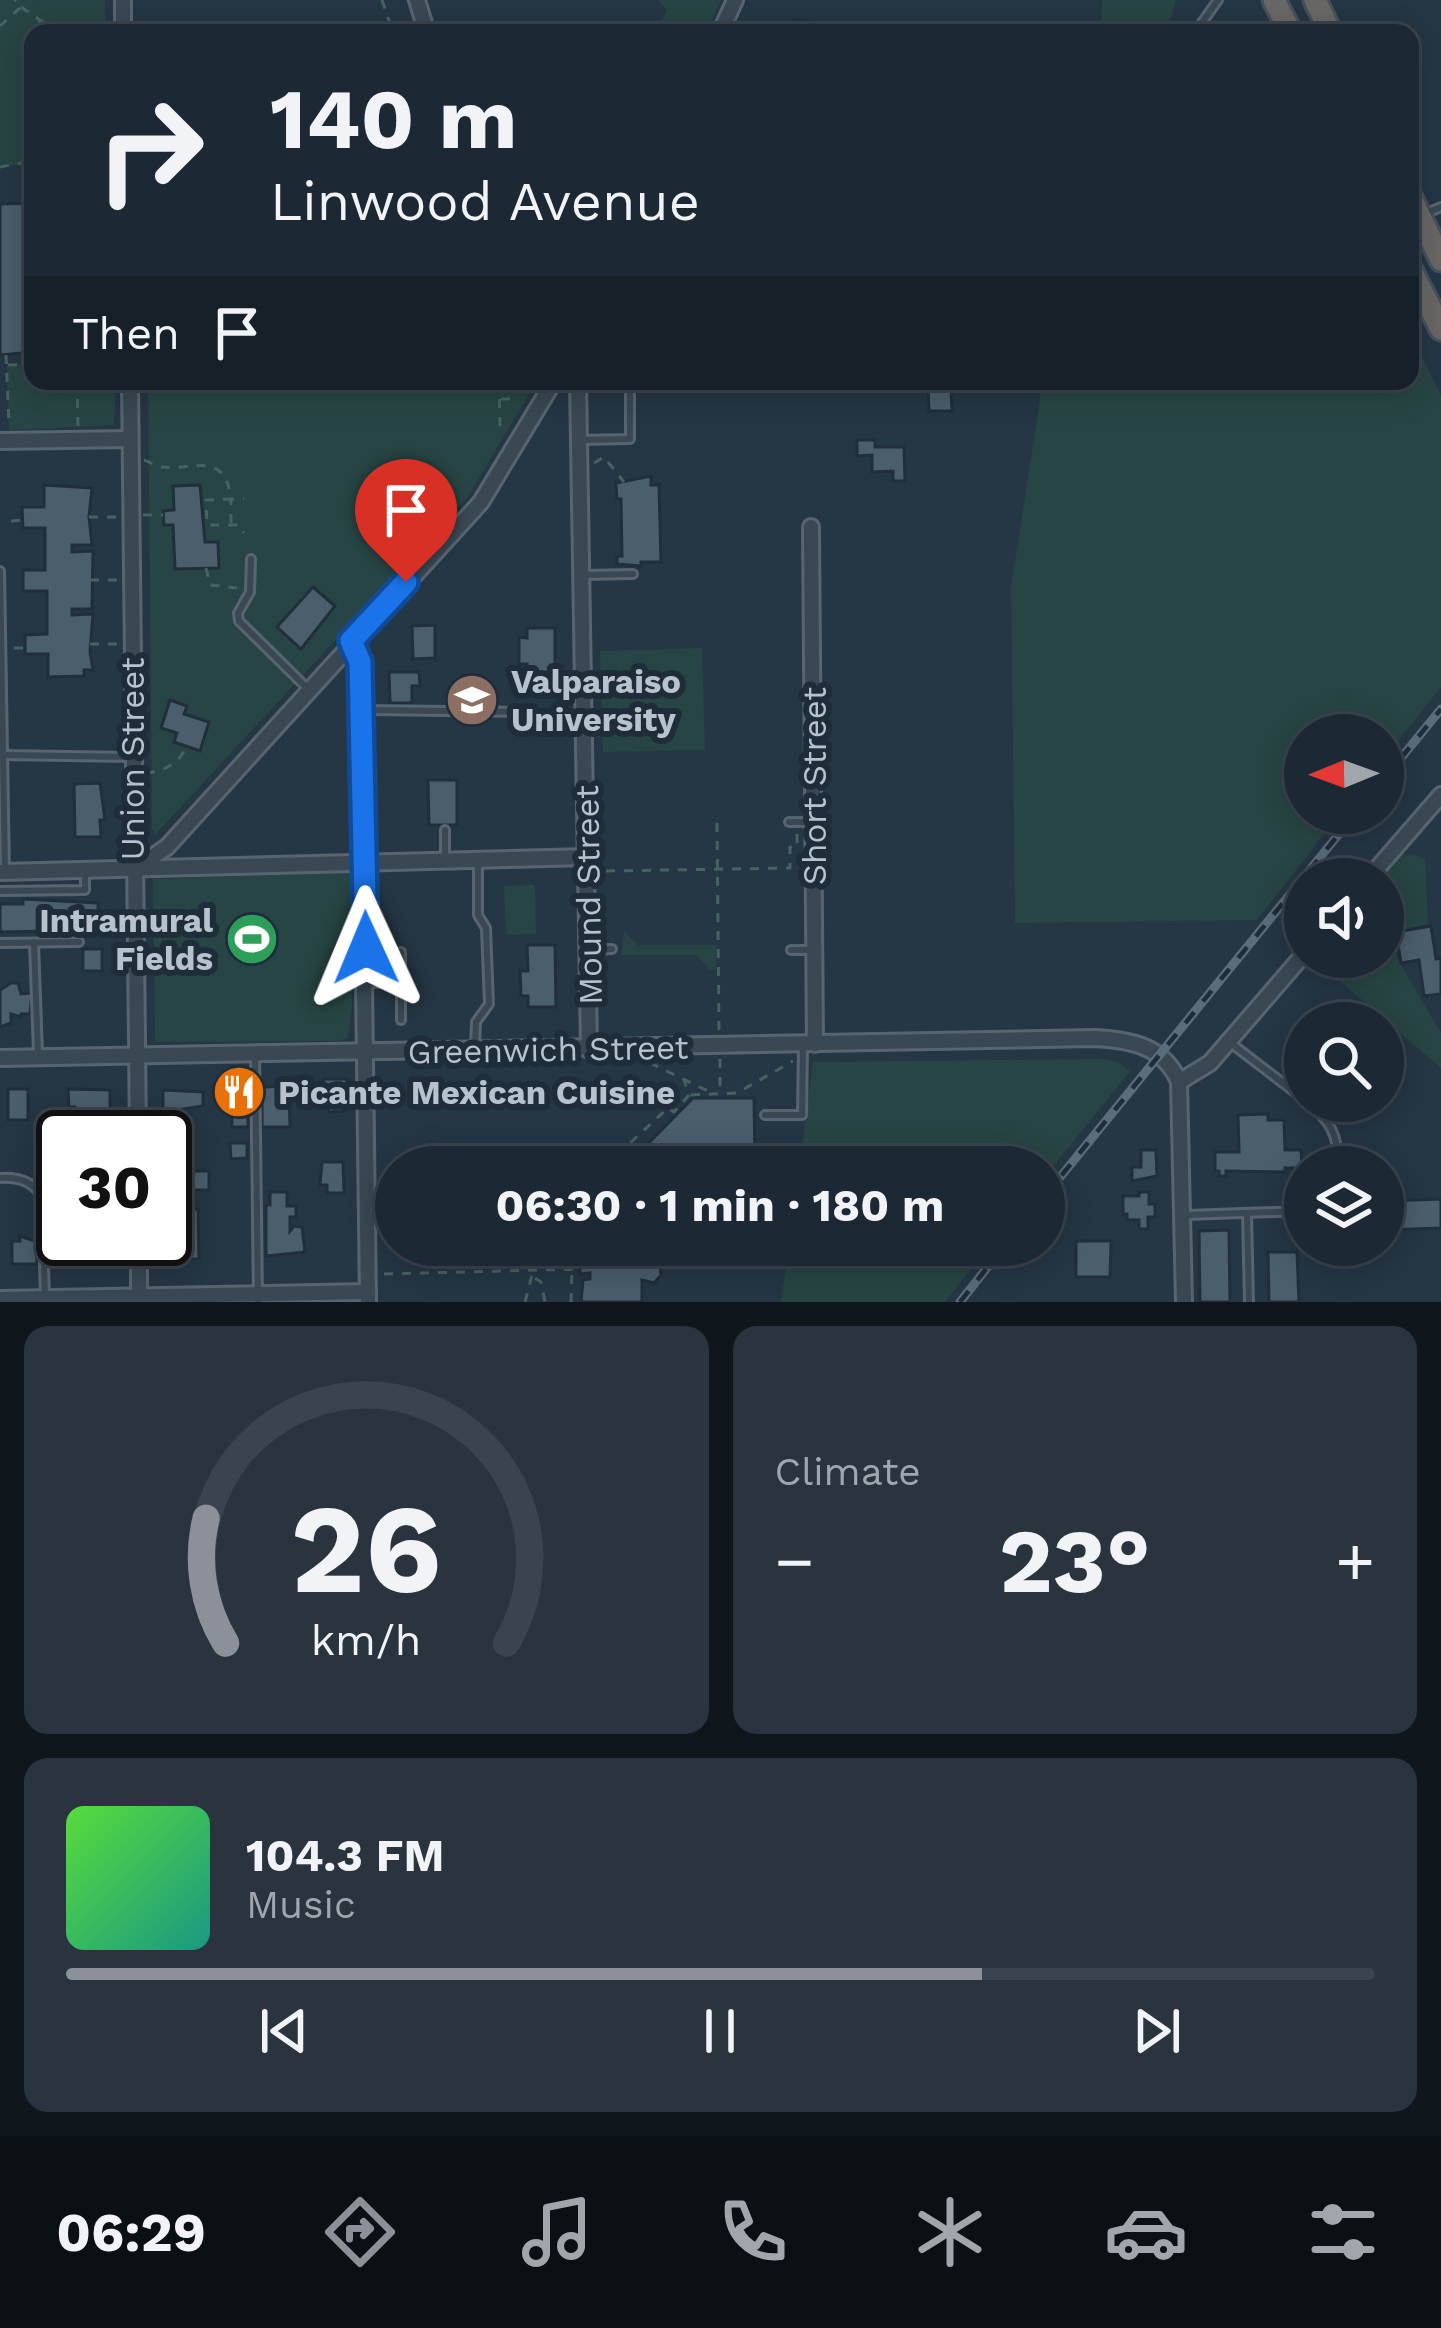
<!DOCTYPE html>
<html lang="en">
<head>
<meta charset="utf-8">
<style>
  body { margin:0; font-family:"Work Sans",sans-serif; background:#29343f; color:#f1f3f6; height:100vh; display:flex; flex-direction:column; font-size:45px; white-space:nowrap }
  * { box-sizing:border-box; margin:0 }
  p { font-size:39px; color:#a0a6ac }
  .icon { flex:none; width:66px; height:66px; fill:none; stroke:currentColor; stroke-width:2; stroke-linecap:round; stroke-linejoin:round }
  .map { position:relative; height:1302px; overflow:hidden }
  .sheet { display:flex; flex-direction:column; gap:24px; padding:24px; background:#0f161c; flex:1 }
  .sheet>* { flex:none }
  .banner { position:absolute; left:24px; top:24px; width:1395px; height:366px; border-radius:24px; box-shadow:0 6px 30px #0003,0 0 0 3px #3a444e; background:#1c2833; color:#f1f3f6; overflow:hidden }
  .needle { width:78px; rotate:269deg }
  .tools { position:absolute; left:1284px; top:714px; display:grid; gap:24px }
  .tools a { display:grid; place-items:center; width:120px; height:120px; border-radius:50%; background:#1c2833; box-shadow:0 6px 30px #0003,0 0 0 3px #3a444e; font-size:60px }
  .speed { position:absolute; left:36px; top:1110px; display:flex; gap:24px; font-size:60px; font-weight:700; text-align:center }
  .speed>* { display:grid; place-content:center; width:156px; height:156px; border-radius:50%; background:#1c2833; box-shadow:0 6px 30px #0003,0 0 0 3px #3a444e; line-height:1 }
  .speed .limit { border:6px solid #111; border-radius:18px; background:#fff; color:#111 }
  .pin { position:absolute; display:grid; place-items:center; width:102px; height:102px; color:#fff; margin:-123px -51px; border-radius:50% 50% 50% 0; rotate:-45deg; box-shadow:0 0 12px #0007 }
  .pin .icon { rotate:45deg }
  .me { position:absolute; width:132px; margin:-66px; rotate:359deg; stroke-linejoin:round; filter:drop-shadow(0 0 9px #0008) }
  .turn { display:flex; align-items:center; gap:42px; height:252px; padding:0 48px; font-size:54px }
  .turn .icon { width:156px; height:156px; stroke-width:2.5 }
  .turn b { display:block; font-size:84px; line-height:102px }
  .then { display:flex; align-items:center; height:114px; padding:0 48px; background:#0003; gap:24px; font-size:45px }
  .big { font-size:90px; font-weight:700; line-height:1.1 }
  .sheet .card { flex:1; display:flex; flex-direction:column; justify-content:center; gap:18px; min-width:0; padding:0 42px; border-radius:24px; background:#29343f }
  .sheet .dial { align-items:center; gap:0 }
  .dial svg { height:312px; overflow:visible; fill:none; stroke:#3a444e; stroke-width:7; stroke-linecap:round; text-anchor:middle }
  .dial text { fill:#f1f3f6; stroke:none }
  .song { display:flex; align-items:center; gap:36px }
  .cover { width:144px; height:144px; border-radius:18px; background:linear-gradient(135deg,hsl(110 70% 55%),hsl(170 70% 35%)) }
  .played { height:12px; border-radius:6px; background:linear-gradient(90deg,#8c9099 70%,#3a444e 70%) }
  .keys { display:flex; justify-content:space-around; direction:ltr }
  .heat { display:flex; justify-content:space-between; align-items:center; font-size:66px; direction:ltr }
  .sheet .tiles { flex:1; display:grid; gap:24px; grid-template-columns:1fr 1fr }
  .card:last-child { grid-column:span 2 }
  .trip { position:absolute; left:375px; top:1146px; width:690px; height:120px; border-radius:60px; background:#1c2833; box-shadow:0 6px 30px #0003,0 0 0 3px #3a444e; font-weight:700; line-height:120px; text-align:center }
  .menu { display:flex; height:192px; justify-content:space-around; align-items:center; background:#0b1014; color:#a0a6ac }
  .menu .icon { width:84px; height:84px }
  .menu .selected { color:#8c9099 }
  .menu b { font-size:54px; color:#f1f3f6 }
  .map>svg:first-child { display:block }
  .green { fill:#274544 }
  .building { fill:#4b5e6c; stroke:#202f3b; stroke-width:3 }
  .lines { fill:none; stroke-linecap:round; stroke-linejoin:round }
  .service-casing { stroke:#586571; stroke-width:12 }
  .minor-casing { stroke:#586571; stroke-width:20 }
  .trunk-casing { stroke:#44525e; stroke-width:27 }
  .path { stroke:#476262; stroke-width:3; stroke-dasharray:9 9; stroke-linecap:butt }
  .service { stroke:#394853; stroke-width:6 }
  .minor { stroke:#394853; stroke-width:14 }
  .trunk { stroke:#686764; stroke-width:21 }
  .rail-casing { stroke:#5b6c7a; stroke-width:9 }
  .rail { stroke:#1e2d39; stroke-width:4.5; stroke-dasharray:14; stroke-linecap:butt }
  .route-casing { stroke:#114b97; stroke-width:30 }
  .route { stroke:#1a73e8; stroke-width:21 }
  .labels { text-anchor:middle; stroke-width:12; stroke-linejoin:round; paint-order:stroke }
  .poi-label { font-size:33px; font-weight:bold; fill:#b7c2cd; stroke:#1e2d39; text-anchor:start }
  .street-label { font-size:33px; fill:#b7c2cd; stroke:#1e2d39 }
</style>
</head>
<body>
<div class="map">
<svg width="1441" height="1302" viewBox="0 0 1441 1302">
  <rect width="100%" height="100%" fill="#253644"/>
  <g class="green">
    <path d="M0 0H105L106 33H33V162L0 167Z"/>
    <path d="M658 0H721L706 33H655L667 10Z"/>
    <path d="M1102 0H1176L1166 33H1101Z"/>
    <path d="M1410 333 1441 395V687L1383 760V735H1305V813H1341L1257 920 1015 923 1011 587 1040 400 1039 381H1410Z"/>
    <path d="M33 364V381H116L114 425 9 430 7 365Z"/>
    <path d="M148 381H537L467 498 155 835 152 830Z"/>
    <path d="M702 648 705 750 603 752 600 651Z"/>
    <path d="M1412 855 1425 858 1428 924 1395 932 1396 956 1441 1033V1068L1314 959 1383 957V879H1380L1398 857Z"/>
    <path d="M350 872 352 1005 348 1038 338 1041 155 1042 153 879Z"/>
    <path d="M535 885 536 934 506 935 504 886Z"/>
    <path d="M624 931 638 945H716V969H709L697 955H621Z"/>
    <path d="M1102 1059 1118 1062 1130 1071 1044 1178V1167H799L813 1062Z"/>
    <path d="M789 1245H990L945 1302H781Z"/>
  </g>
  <g class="building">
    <path d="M793 19 811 22 810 33H791Z"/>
    <path d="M33 203V352L0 355V204Z"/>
    <path d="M246 381H284V389L246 390Z"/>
    <path d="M951 389 952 411H929L928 390Z"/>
    <path d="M857 440H875V447H904L905 481H893V471L872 472V455L857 456Z"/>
    <path d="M651 476V485H659L661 562H641V566L617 564V556H622L621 499H617L616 483Z"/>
    <path d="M44 485 92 488 89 517 92 545H72V552L93 551 92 609H72V615L93 614 90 652 93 670H84V676L48 677V654H25V635L47 634V591H23V570H45V528H23L22 507H44Z"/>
    <path d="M200 485 205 542H218L219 568 175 569 173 525H164L163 511 174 510 173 486Z"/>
    <path d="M313 587 335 606 301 649 277 627Z"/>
    <path d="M435 625V658L413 659 412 626Z"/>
    <path d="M527 628H555V691H527V664H519V637L527 638Z"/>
    <path d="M389 672H419L420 686H412V703H390Z"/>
    <path d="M170 700 187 706 184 714 209 722 200 751 174 742 177 733 161 728Z"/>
    <path d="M428 780H457V825H429Z"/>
    <path d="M100 783 105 820H100L101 837H75L74 784Z"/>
    <path d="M23 899 98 903V930L0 932V904H23Z"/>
    <path d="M1431 926 1436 959 1441 958V994L1424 996 1419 960 1401 963 1396 932Z"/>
    <path d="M527 945H555L556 1007H528V996H521L520 971H528Z"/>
    <rect x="83" y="949" width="19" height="22"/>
    <path d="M11 983H18L21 994 32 993 30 1014H21V1017L11 1014V1023L0 1027V990Z"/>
    <path d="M247 1075 248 1127H232L231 1076Z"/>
    <path d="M323 1079H347L345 1111 329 1112Z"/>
    <path d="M284 1086V1092H289L290 1127H262V1092L265 1087Z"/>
    <rect x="8" y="1089" width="20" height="31"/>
    <path d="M68 1089 110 1090V1118H76L75 1107H69Z"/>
    <path d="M163 1090 203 1092V1106L163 1112Z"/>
    <path d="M693 1098H754L755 1158 746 1167H625Z"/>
    <path d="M1268 1114V1120H1284L1285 1150H1301L1302 1168H1285V1172L1226 1171V1176H1219V1171H1215V1152H1239L1238 1115Z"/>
    <path d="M230 1143H247V1158L231 1159Z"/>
    <path d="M1141 1150H1156L1157 1176 1132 1181V1167H1141Z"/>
    <path d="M322 1162H343L344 1193H327V1185H320Z"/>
    <rect x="172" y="1171" width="37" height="19"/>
    <path d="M270 1192H287V1206H296V1217H290V1231L294 1226 302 1227 305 1252 266 1256V1205H270Z"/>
    <path d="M1139 1192H1149V1204H1155V1217H1148V1229H1139V1220H1127V1214H1123V1196H1139Z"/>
    <path d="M1441 1199V1228L1383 1230V1201Z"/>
    <path d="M191 1209H198L199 1259H191V1254H175L173 1214 192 1213Z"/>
    <path d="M1229 1230 1230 1302H1200L1199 1231Z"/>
    <path d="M19 1236 36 1241 37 1264H12V1241H20Z"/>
    <path d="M109 1239 110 1260 89 1261 88 1240Z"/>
    <path d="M1076 1241H1111L1110 1277H1076Z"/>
    <path d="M559 1245H658L661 1275 654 1283 642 1280V1302H581L583 1280 590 1279V1273L580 1274V1261L590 1260V1252L565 1253 566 1258 556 1248Z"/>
    <path d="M1268 1252H1297L1299 1302H1269Z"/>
  </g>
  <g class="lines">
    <g class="service-casing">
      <g id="service">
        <path d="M1205 33 1201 24 1218 0"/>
        <path d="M1422 215 1441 207"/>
        <path d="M580 440 630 439V381"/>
        <path d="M251 559 250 592 238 613 239 621 308 689"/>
        <path d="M0 571 5 872"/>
        <path d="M583 575 633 574"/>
        <path d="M365 710 530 712"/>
        <path d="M2 755 131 757"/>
        <path d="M789 822H809"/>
        <path d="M445 830V856"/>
        <path d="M0 891 85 890V871"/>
        <path d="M0 943 79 942"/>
        <path d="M34 943 38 1053"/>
        <path d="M588 950 612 949"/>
        <path d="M791 950H812"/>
        <path d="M401 952V1020"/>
        <path d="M367 983H399"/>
        <path d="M1232 1044 1305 1100"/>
        <path d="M475 1047 476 1022 489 1004 486 928 478 915V863"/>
        <path d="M255 1054 258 1302"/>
        <path d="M1306 1101C1331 1121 1338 1135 1339 1167"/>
        <path d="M765 1115H802L803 1045"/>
        <path d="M0 1178C18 1177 34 1181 42 1198L45 1298"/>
        <path d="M1247 1213 1249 1302"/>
        <path d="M1186 1215 1305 1211"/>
      </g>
    </g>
    <g class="minor-casing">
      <g id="minor">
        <path d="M123 0V33"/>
        <path d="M417 0 427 33"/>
        <path d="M720 33 735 0"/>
        <path d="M130 381 138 1137"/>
        <path d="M578 381 589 1050"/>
        <path d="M0 441 130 439"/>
        <path d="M811 527 815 1044"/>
        <path d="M351 641 360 662 368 1302"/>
        <path d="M133 870 167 847 481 502 554 381"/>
        <path d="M0 872 588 857"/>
        <path d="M1368 879 1441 795"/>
        <path d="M0 1058 1095 1038C1131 1040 1164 1046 1179 1082L1184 1302"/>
        <path d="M1179 1082 1210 1063 1305 953"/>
        <path d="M139 1239V1302"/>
        <path d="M0 1299 368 1292"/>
      </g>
    </g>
    <g class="trunk-casing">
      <g id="trunk">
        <path d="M1274 0 1291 33"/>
        <path d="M1315 0 1331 33"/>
        <path d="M1410 196 1441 260"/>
        <path d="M1410 268 1441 329"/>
      </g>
    </g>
    <g class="path">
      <path d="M382 0 393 33"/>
      <path d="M21 7 59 33"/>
      <path d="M39 21 42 33"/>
      <path d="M0 26 21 7 15 0"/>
      <path d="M0 167 33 161"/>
      <path d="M6 355 9 425"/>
      <path d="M8 365 33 364"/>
      <path d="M77 381 78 427"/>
      <path d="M499 381 500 427"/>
      <path d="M501 399H517"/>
      <path d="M144 460C147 461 159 467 163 467 192 471 225 449 231 499L206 500 207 525H237L244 533"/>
      <path d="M594 463 604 457 624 482"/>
      <path d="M143 515H163"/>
      <path d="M89 517H117"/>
      <path d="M11 521 23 520"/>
      <path d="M231 523V499H244"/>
      <path d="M206 568 210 585 237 588"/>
      <path d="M90 580H117"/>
      <path d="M90 644H118"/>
      <path d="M14 648H25"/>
      <path d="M146 773C163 772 181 763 186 746"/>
      <path d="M717 823 719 1031"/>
      <path d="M606 871 790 868V847H797V832"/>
      <path d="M720 1059V1094"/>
      <path d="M650 1063 712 1093"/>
      <path d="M691 1095 737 1093 793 1061"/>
      <path d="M604 1167 668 1108 674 1112 689 1095 684 1080"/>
      <path d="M545 1268V1245"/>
      <path d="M384 1274 580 1269"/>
      <path d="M535 1278 541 1282 545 1302"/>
      <path d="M525 1302 533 1271"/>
      <path d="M571 1302 572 1269"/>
    </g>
    <use href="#service" class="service"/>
    <use href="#minor" class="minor"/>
    <use href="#trunk" class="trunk"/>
    <g class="rail-casing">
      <g id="rail">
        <path d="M1383 780 1441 709"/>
        <path d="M1044 1197 1356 813"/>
        <path d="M960 1302 1005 1245"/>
      </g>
    </g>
    <use href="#rail" class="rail"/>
  </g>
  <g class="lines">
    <g class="route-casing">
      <path id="route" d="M366 948 360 662 351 641 406 582"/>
    </g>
    <use href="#route" class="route"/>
  </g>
  <defs>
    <g id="university-disc" transform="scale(2.7)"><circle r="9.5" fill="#8d6e63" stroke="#1e2d39"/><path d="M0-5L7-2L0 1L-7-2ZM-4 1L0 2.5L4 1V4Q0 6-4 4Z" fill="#fff"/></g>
    <g id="stadium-disc" transform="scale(2.7)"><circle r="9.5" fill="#2e9e5b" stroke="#1e2d39"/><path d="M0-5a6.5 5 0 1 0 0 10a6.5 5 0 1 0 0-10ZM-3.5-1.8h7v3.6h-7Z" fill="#fff"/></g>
    <g id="restaurant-disc" transform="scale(2.7)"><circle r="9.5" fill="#e8710a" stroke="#1e2d39"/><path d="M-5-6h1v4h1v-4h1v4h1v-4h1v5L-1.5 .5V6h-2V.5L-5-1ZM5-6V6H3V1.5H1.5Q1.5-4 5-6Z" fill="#fff"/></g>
  </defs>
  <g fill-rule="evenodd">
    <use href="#university-disc" x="472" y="700"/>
    <use href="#stadium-disc" x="252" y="939"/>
    <use href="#restaurant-disc" x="239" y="1092"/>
  </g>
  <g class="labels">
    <g class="poi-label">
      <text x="511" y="693">Valparaiso<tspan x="511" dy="38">University</tspan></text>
      <text x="213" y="932" text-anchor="end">Intramural<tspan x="213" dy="38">Fields</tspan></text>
      <text x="278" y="1104">Picante Mexican Cuisine</text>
    </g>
    <g class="street-label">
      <text transform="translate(132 759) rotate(-90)" y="12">Union Street</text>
      <text transform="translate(814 786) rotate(-90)" y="12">Short Street</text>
      <text transform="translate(588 895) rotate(-91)" y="12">Mound Street</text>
      <text transform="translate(548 1049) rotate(-1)" y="12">Greenwich Street</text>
    </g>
  </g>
</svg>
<div class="tools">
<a><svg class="needle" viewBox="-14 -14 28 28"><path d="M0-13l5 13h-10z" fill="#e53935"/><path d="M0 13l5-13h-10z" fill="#a0a6ac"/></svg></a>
<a><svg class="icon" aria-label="sound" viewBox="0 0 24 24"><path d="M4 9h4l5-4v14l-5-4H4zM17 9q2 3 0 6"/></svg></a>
<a><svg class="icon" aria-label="search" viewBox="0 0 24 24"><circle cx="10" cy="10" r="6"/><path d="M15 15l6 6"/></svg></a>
<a><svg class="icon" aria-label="layers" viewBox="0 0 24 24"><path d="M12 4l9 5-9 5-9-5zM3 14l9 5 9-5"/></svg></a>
</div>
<div class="speed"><div class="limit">30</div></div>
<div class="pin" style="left:406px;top:582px;background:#d93025"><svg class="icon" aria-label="arrive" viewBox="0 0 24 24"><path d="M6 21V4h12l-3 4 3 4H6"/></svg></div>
<svg class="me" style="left:366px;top:948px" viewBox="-20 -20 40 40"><path d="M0-17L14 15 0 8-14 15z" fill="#1a73e8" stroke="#fff" stroke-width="4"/></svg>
<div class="trip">06:30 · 1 min · 180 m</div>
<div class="banner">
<div class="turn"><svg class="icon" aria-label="right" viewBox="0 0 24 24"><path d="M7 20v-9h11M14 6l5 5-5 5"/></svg><div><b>140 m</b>Linwood Avenue</div></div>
<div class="then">Then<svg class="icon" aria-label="arrive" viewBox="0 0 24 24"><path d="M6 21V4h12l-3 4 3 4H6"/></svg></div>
</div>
</div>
<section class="sheet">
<div class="tiles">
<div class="card dial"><svg viewBox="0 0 100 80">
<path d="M14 69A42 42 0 1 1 86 69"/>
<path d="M14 69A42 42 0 0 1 9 37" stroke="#8c9099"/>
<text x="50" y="56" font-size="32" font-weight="700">26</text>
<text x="50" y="72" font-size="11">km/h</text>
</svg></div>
<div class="card"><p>Climate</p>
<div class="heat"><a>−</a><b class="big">23°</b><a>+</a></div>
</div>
<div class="card">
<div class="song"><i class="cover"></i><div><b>104.3 FM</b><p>Music</p></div></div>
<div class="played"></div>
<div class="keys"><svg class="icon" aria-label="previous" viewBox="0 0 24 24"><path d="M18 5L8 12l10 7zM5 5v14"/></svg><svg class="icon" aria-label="pause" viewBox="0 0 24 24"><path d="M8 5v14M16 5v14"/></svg><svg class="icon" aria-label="next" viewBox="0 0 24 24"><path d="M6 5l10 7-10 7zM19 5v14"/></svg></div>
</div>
</div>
</section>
<nav class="menu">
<b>06:29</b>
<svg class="icon selected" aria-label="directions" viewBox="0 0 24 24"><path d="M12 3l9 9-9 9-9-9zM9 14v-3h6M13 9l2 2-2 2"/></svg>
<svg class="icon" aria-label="music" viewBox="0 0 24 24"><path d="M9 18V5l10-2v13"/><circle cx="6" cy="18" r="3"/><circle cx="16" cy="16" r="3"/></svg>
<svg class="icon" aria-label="phone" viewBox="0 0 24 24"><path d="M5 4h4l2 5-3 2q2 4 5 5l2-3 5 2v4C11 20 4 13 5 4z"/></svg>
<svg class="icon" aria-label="climate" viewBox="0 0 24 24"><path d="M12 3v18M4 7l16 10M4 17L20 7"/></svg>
<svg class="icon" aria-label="car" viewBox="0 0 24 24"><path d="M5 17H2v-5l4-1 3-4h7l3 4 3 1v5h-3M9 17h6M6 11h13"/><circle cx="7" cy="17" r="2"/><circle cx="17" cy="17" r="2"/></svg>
<svg class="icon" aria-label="filters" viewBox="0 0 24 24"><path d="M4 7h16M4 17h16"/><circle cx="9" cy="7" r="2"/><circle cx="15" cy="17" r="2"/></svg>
</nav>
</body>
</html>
